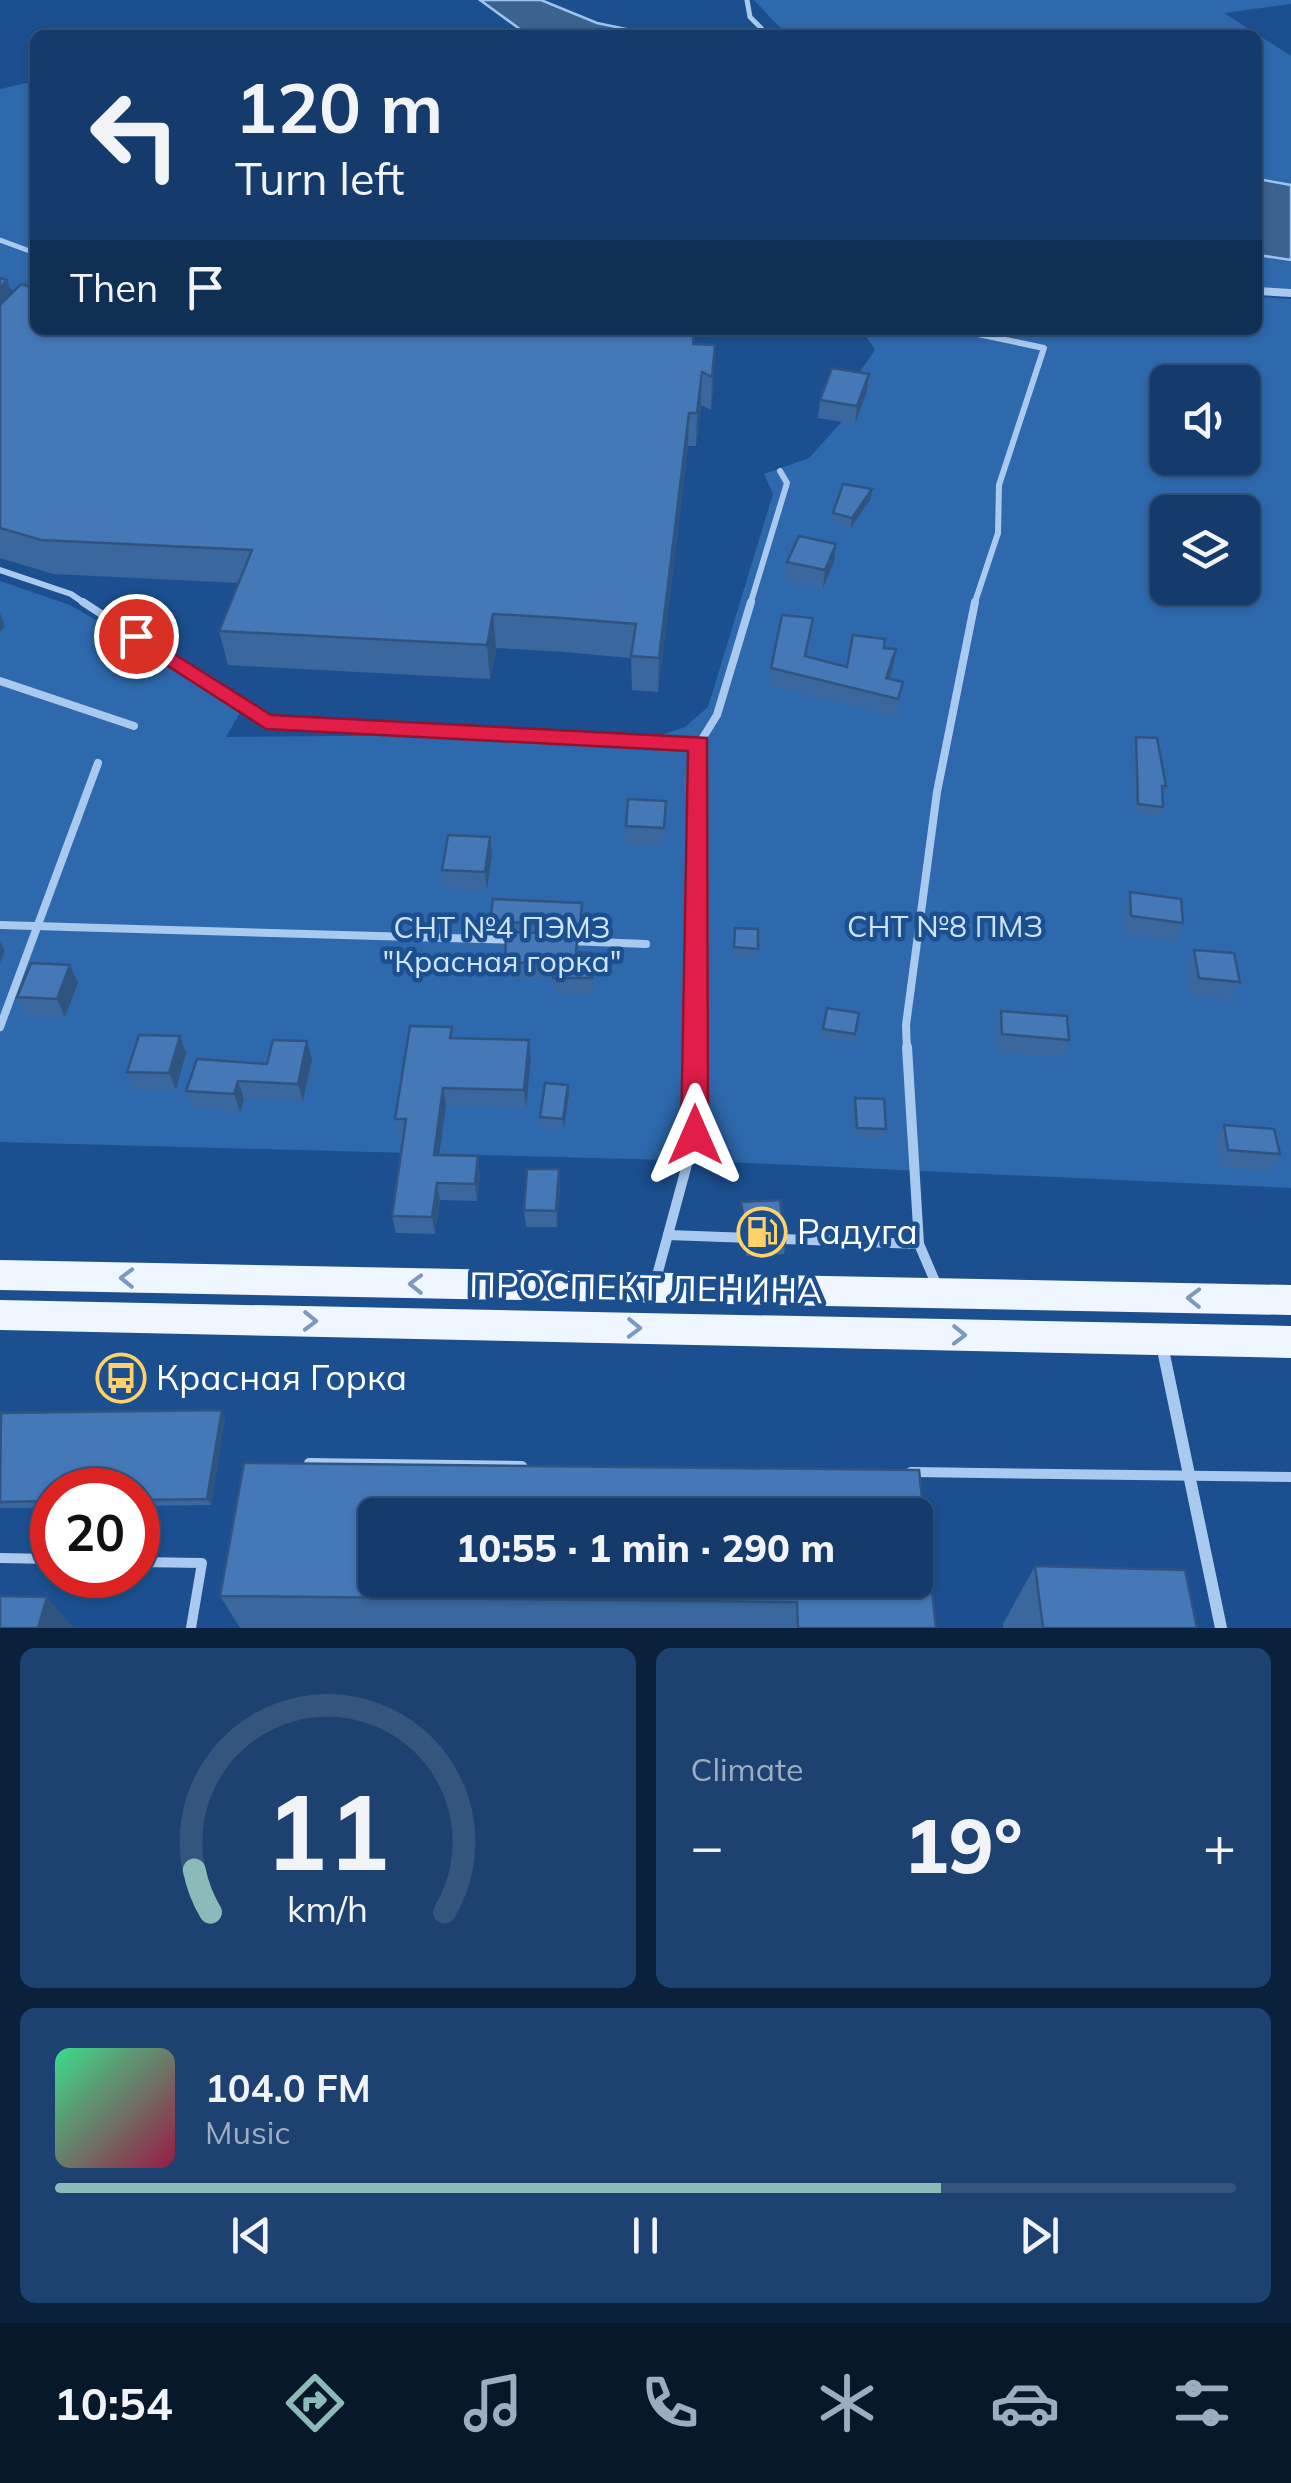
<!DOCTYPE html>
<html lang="en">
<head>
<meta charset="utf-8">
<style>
  body { margin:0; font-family:Mulish,sans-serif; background:#1d4271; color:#f1f3f6; height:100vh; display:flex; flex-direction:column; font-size:38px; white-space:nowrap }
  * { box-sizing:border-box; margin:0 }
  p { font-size:32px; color:#9dadc1 }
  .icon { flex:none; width:55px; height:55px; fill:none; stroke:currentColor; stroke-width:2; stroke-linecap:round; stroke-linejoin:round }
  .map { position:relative; height:1628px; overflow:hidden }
  .sheet { display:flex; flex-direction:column; gap:20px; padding:20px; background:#0b203b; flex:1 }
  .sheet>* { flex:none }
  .top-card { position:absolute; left:30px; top:30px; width:1232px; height:305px; border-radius:15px; box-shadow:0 2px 8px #0004,0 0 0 2px #33557e; background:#143b6b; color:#f1f3f6; overflow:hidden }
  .controls { position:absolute; left:1150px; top:365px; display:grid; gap:20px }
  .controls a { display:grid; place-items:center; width:110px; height:110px; border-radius:15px; background:#143b6b; box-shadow:0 2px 8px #0004,0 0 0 2px #33557e; font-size:50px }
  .speed { position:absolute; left:30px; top:1468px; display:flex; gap:20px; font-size:50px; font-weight:700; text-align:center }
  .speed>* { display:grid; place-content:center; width:130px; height:130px; border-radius:50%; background:#143b6b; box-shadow:0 2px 8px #0004,0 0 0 2px #33557e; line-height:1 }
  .speed .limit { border:15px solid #d22; background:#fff; color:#111 }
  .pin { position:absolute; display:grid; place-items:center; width:85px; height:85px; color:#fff; margin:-42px; border:5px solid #fff; border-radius:50%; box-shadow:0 2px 10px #0007 }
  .me { position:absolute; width:110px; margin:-55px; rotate:0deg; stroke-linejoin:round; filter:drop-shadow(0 0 8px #0008) }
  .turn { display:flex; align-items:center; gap:35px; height:210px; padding:0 40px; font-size:45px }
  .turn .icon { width:130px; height:130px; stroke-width:2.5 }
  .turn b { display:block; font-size:70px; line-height:85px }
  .then { display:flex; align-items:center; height:95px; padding:0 40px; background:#0003; gap:20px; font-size:38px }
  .big { font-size:75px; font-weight:800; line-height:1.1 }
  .sheet .tile { flex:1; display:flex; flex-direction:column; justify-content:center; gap:15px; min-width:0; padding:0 35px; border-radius:15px; background:#1d4271 }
  .sheet .dial { align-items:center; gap:0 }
  .dial svg { height:260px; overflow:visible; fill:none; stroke:#33557e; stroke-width:7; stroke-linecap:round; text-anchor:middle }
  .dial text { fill:#f1f3f6; stroke:none }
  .song { display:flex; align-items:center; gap:30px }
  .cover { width:120px; height:120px; border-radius:15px; background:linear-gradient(135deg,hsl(150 70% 55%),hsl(340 70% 35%)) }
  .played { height:10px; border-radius:5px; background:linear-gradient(90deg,#8bbbb9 75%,#33557e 75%) }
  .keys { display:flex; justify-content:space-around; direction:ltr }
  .heat { display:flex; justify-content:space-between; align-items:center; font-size:55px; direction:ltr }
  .sheet .tiles { flex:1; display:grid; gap:20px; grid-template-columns:1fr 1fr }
  .tile:last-child { grid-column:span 2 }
  .trip { position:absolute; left:358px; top:1498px; width:575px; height:100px; border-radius:15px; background:#143b6b; box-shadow:0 2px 8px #0004,0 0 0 2px #33557e; font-weight:800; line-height:100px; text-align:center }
  .menu { display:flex; height:160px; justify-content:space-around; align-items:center; background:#08182b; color:#9dadc1 }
  .menu .icon { width:70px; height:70px }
  .menu .current { color:#8bbbb9 }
  .menu b { font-size:45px; color:#f1f3f6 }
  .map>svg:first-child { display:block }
  .green { fill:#2e69ad; fill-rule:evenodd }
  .water { fill:#3c6290; stroke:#9cc4f0; stroke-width:2.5 }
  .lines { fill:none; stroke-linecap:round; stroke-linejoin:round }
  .service-far3 { stroke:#a9c9ee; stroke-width:5 }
  .service-far2 { stroke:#a9c9ee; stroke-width:6 }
  .service-far1 { stroke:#a9c9ee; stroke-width:8 }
  .service { stroke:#a9c9ee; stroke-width:10 }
  .minor-far1 { stroke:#a9c9ee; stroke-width:8 }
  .minor { stroke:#a9c9ee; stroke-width:12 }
  .primary { fill:#f0f6ff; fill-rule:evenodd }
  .wall { fill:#3a679d }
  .shaded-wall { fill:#305480 }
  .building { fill:#4478b7; stroke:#305480; stroke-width:2.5; fill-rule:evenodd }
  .oneway { stroke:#7b9ac1 }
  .route { fill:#e11d48; stroke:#92132f; stroke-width:2.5 }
  .labels { text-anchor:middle; stroke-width:9; stroke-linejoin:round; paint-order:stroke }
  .park-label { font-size:30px; fill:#cfe3fa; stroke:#1b4f8f }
  .near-poi-label { font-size:35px; fill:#fff; stroke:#1b4f8f; text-anchor:start }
  .near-street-label { font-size:35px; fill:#fff; stroke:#1b4f8f }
</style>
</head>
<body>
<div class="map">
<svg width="1291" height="1628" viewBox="0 0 1291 1628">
  <rect width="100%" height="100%" fill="#1b4f8f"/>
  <g class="green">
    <path d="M754 0H1291V4L1224 13 1291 56V185L1258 179V35H787Z"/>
    <path d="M35 81V320L11 289 0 284V89Z"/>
    <path d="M1258 255 1291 260V291L1258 286Z"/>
    <path d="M1258 297 1291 299V1188L707 1161 0 1142V581L70 605 244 706 226 737 453 735 650 739 685 727 708 707 773 494 764 474 809 458 866 395 859 373 875 350 862 330H1258ZM1168 382H1242V458H1168ZM1168 512H1242V588H1168Z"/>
  </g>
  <g class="water">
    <path d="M480 0H541L597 23 655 35H528Z"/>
    <path d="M1258 179 1291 185V260L1258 255Z"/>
  </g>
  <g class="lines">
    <g class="service-far3">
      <path d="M747 0 750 17 768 35"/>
      <path d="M0 240 35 253"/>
    </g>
    <g class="service-far2">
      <path d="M959 330 1044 348 999 485 998 533 974 605"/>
      <path d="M0 570 71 594 87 605"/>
      <path d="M750 605 787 483 780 471"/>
    </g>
    <g class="service-far1">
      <path d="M83 602 266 722 699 744 696 1050"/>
      <path d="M0 681 134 726"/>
      <path d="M699 744 717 715 751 602"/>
      <path d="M0 925 515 940"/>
      <path d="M569 941 646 944"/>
      <path d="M0 1027 98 763"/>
      <path d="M907 1050 906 1025 937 792 975 602"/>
    </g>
    <g class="service">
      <path d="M907 1047 919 1244"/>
      <path d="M668 1235 919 1244 937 1286"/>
      <path d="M656 1279 695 1135 696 1047"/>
      <path d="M309 1463 522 1466"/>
      <path d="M911 1472 1291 1477"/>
      <path d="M0 1558 52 1559"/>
      <path d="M138 1562 202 1563 191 1628"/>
    </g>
    <path class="minor-far1" d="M1258 291 1291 293"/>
    <path class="minor" d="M1162 1345 1221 1628"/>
    <g class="primary">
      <path d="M0 1260 1291 1285V1315L0 1290Z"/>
      <path d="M0 1300 1291 1326V1358L0 1330Z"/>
    </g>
  </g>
  <g class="wall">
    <path d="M0 278 35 330 695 344 714 378 711 410 701 405 696 446H688L658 692 632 690 631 658 564 652 496 648 490 679 228 665 219 631 238 583 53 574 0 558Z"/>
    <path d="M867 391 855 424 818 418 820 400Z"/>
    <path d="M871 498 851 528 832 522 833 513Z"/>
    <path d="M787 562H834L823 588 785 580Z"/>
    <path d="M811 636 807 656 847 667 884 648 893 667 889 678 900 699 896 716 770 685 771 668Z"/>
    <path d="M1136 737 1166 786 1163 795V807L1160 816 1135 813 1133 746Z"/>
    <path d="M666 819 663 846 626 844V826Z"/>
    <path d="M490 837 492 855 487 890 445 888 442 870Z"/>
    <path d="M1130 892 1183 923 1175 941 1125 934 1124 910Z"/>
    <path d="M582 912 580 935 578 934V952L594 968 592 994 554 993 553 978H506L505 963 558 933 491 930 490 921Z"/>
    <path d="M735 928 758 929 757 958 733 956Z"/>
    <path d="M1194 950 1240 982 1232 999 1191 996 1187 968Z"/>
    <path d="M78 983 65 1017 26 1015 17 997Z"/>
    <path d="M827 1008 859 1013 854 1043 822 1037Z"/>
    <path d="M1001 1011 1069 1040 1063 1057 997 1052 996 1029Z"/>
    <path d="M180 1036 186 1053 176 1090 134 1089 127 1072Z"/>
    <path d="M454 1038 529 1040 531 1058 526 1108 446 1105 439 1155 480 1173 477 1201 440 1200 435 1234 396 1233 392 1216 403 1136H399L395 1119Z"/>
    <path d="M312 1059 303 1101 244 1099 240 1112 193 1108 186 1091 267 1064Z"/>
    <path d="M568 1085 569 1094 564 1128 540 1126V1117Z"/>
    <path d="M855 1098 886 1129 884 1138 855 1136 854 1106Z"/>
    <path d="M1224 1125 1280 1154 1270 1171 1220 1167 1215 1142Z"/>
    <path d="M560 1186 557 1227H526L524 1210Z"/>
    <path d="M741 1202 783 1222 782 1230 743 1229Z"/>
    <path d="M746 1238 785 1246 784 1254 746 1256Z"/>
    <path d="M222 1410 225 1417 211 1505 138 1506V1490H52V1508H0V1417Z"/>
    <path d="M244 1463 936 1628H240L220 1596Z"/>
    <path d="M1035 1566 1197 1628H1003V1624Z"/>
  </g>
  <g class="shaded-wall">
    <path d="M7 280 17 312 0 332V284Z"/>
    <path d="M715 345 714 378 711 410 712 377Z"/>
    <path d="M702 372 701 405 696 446 697 413Z"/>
    <path d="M869 374 867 391 855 424 857 406Z"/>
    <path d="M689 413 688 446 658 692 659 658Z"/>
    <path d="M872 489 871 498 851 528 852 518Z"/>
    <path d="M836 544 834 562 823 588 825 570Z"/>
    <path d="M0 613 5 627 0 632Z"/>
    <path d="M493 614 496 648 490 679 487 645Z"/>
    <path d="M896 649 893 667 884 695 886 678Z"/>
    <path d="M490 837 492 855 487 890 485 872Z"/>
    <path d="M0 941 5 951 0 963Z"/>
    <path d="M70 965 78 983 65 1017 57 999Z"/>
    <path d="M180 1036 186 1053 176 1090 169 1073Z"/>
    <path d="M529 1040 531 1058 526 1108 524 1090Z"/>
    <path d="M307 1041 312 1059 303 1101 298 1084Z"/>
    <path d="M238 1081 244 1099 240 1112 234 1094Z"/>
    <path d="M568 1085 569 1094 564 1128 563 1119Z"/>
    <path d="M443 1088 446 1105 437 1172 434 1155Z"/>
    <path d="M478 1156 480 1173 477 1201 475 1184Z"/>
    <path d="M559 1169 560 1186 557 1227 556 1211Z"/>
    <path d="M437 1183 440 1200 435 1234 432 1217Z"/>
    <path d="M222 1410 225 1417 211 1505 207 1499Z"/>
    <path d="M47 1597 74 1628H38Z"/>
  </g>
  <g class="building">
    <path d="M0 278 7 280 0 288Z"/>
    <path d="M21 284 35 288V330H694L693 344 715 345 712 377 702 372 697 413H689L659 658 631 656 636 624 562 618 493 614 487 645 219 631 252 550 41 540 0 528V305Z"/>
    <path d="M832 368 869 374 857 406 820 400Z"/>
    <path d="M843 484 872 489 852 518 833 513Z"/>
    <path d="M799 536 836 544 825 570 787 562Z"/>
    <path d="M782 615 813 618 805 656 847 667 853 635 885 639 884 648 896 649 886 678 903 682 898 699 771 668Z"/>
    <path d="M1136 737 1157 738 1166 786H1162L1163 807 1138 804Z"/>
    <path d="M628 799 666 801 664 828 626 826Z"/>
    <path d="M448 835 490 837 485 872 442 870Z"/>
    <path d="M1130 892 1181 899 1183 923 1131 916Z"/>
    <path d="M493 899 582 903 580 926 490 921Z"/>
    <path d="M735 928 758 929V949L734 947Z"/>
    <path d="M506 932 578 934 576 952 593 953 592 978H553L554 962 505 963Z"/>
    <path d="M1194 950 1234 953 1240 982 1199 978Z"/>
    <path d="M31 963 70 965 57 999 17 997Z"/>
    <path d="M827 1008 859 1013 855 1034 823 1029Z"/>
    <path d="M1001 1011 1067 1016 1069 1040 1002 1034Z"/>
    <path d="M410 1026 452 1027 450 1038 529 1040 524 1090 443 1088 434 1155 478 1156 475 1184 437 1183 432 1217 392 1216 406 1119H395Z"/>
    <path d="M139 1035 180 1036 169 1073 127 1072Z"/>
    <path d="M273 1040 307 1041 298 1084 238 1081 234 1094 186 1091 197 1059 267 1064Z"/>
    <path d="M545 1083 568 1085 563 1119 540 1117Z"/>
    <path d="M855 1098 884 1099 886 1129 857 1128Z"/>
    <path d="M1224 1125 1274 1129 1280 1154 1228 1150Z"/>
    <path d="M527 1169H559L556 1211 524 1210Z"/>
    <path d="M780 1200 783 1222 744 1221 741 1202Z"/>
    <path d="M746 1238 785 1240V1246L747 1247Z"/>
    <path d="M222 1410 207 1499 138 1500V1490H52V1501L0 1502 1 1413Z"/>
    <path d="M244 1463 919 1470 936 1628H798L797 1602 220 1596ZM375 1515H915V1580H375Z"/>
    <path d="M1035 1566 1185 1570 1197 1628H1043Z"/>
    <path d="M0 1596 47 1597 38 1628H0Z"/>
  </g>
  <defs><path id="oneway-chevron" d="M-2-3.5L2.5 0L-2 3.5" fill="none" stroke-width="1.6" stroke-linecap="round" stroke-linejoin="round" transform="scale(2.5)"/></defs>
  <g class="oneway">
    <use href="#oneway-chevron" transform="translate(127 1278) rotate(-179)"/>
    <use href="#oneway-chevron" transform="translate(416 1284) rotate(-179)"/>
    <use href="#oneway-chevron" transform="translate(1194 1298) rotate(-179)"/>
    <use href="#oneway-chevron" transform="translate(310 1321) rotate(1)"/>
    <use href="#oneway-chevron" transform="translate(634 1328) rotate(1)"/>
    <use href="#oneway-chevron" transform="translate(959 1335) rotate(1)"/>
  </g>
  <path class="route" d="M136 630 271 715 707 738 708 1135 704 1143H685L681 1135 688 751 266 729 129 641 126 636Z"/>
  <defs>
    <g id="fuel-ring" transform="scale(2.5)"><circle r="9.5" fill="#1b4f8f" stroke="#ffd166" stroke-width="1.5"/><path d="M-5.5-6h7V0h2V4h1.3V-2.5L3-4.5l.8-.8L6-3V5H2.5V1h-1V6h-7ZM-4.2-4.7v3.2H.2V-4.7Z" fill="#ffd166"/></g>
    <g id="bus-ring" transform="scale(2.5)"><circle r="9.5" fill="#1b4f8f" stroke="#ffd166" stroke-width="1.5"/><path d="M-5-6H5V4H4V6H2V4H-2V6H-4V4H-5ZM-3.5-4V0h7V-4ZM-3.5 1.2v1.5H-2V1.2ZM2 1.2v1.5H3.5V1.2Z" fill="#ffd166"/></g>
  </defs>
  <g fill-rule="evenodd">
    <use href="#fuel-ring" x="762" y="1232"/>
    <use href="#bus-ring" x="121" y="1378"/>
  </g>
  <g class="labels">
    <g class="park-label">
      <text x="945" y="937">СНТ №8 ПМЗ</text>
      <text x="502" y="938">СНТ №4 ПЭМЗ<tspan x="502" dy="34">"Красная горка"</tspan></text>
    </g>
    <g class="near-poi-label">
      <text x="797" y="1244">Радуга</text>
      <text x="156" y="1390">Красная Горка</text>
    </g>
    <g class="near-street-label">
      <text transform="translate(646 1288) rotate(1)" y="12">ПРОСПЕКТ ЛЕНИНА</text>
    </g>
  </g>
</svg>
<div class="controls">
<a><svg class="icon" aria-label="sound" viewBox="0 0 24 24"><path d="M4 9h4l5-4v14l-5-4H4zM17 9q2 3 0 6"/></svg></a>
<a><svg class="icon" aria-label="layers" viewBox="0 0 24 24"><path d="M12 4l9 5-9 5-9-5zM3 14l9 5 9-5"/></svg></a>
</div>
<div class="speed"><div class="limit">20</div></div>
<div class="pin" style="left:136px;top:636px;background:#d93025"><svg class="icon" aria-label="arrive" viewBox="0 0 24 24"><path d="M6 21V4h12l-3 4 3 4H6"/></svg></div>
<svg class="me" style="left:695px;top:1135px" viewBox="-20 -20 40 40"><path d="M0-17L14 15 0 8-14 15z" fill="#e11d48" stroke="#fff" stroke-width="4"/></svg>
<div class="trip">10:55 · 1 min · 290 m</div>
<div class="top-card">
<div class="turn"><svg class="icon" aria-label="left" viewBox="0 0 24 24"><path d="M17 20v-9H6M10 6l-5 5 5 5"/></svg><div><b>120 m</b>Turn left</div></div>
<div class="then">Then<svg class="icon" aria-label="arrive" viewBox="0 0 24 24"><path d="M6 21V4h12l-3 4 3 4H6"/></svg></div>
</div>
</div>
<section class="sheet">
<div class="tiles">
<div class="tile dial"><svg viewBox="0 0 100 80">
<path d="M14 69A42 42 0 1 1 86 69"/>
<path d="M14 69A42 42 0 0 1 9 56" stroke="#8bbbb9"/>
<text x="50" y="56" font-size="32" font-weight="700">11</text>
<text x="50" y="72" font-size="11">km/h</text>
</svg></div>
<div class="tile"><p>Climate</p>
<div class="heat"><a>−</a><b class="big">19°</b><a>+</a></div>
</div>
<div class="tile">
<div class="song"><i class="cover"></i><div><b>104.0 FM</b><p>Music</p></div></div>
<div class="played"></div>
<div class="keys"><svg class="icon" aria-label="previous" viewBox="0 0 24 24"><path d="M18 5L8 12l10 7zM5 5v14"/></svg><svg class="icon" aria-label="pause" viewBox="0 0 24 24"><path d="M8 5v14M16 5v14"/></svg><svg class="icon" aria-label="next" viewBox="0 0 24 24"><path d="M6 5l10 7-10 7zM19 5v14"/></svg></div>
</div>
</div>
</section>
<nav class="menu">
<b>10:54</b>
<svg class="icon current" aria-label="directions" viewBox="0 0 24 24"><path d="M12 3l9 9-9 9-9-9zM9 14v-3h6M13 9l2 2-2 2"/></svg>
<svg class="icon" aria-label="music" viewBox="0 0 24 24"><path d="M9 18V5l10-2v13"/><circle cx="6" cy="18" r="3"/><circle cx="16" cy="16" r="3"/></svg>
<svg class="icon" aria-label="phone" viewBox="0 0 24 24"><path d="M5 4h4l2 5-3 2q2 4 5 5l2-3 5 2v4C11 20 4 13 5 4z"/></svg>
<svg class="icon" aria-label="climate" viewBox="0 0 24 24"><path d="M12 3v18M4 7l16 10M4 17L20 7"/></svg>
<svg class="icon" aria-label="car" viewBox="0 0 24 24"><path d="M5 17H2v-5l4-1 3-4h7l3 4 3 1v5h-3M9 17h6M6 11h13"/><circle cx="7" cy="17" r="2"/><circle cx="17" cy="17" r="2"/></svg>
<svg class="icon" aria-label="filters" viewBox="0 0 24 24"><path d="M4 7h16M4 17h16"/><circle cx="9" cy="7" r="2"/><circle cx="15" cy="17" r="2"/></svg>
</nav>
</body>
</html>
